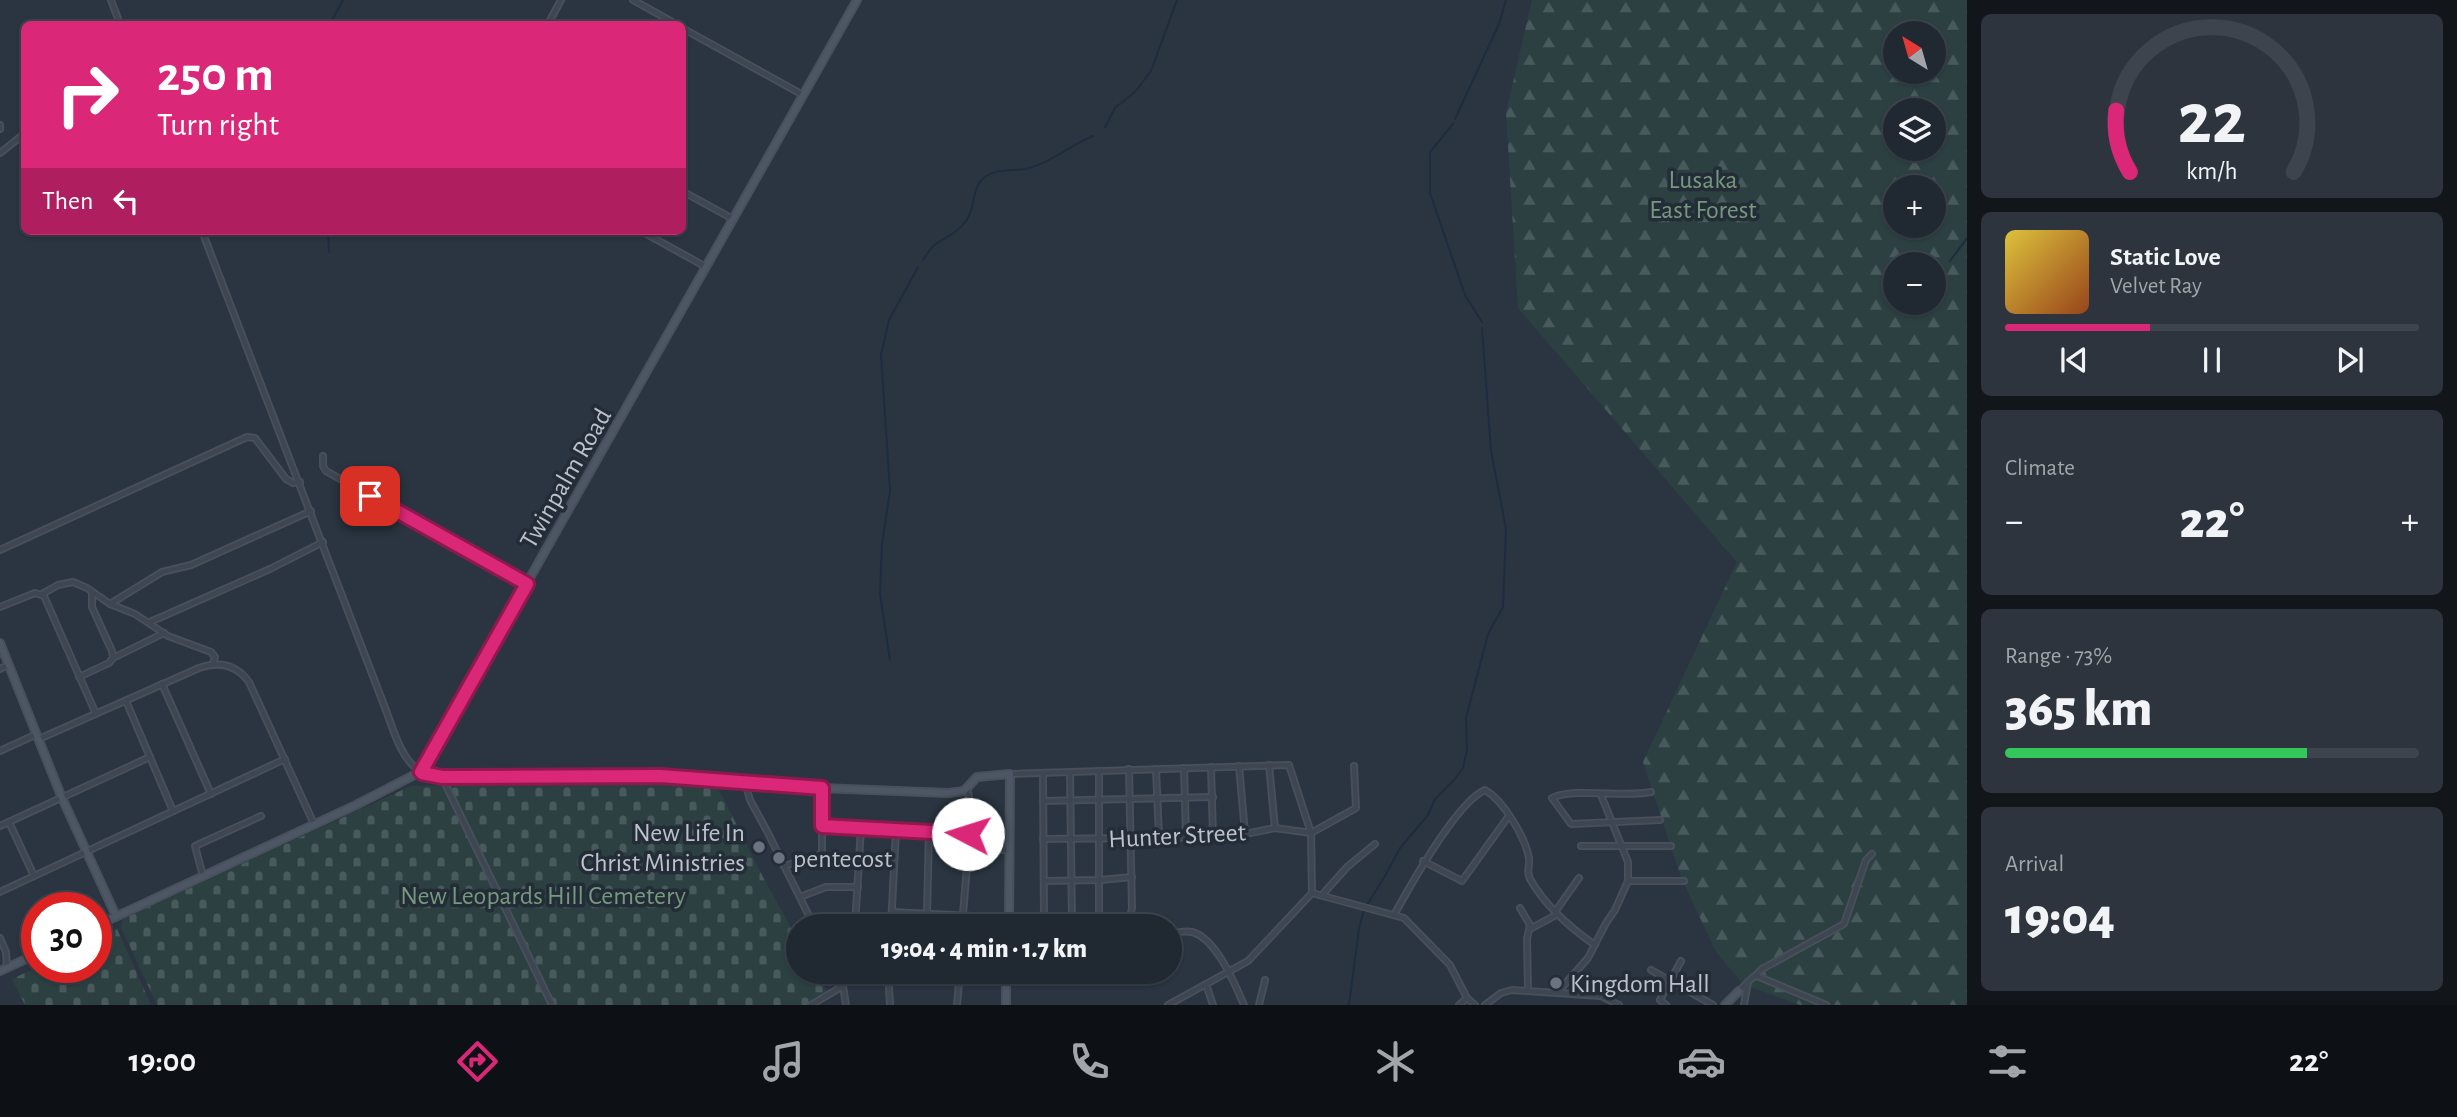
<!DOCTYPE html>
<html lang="en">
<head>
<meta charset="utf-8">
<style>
  body { margin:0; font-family:"Alegreya Sans",sans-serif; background:#2d343d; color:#f1f3f6; height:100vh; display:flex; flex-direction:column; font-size:26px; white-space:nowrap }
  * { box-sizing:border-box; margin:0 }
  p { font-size:23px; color:#a2a6ab }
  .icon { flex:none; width:38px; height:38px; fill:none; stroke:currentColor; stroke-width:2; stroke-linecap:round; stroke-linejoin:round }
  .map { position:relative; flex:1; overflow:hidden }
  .side { display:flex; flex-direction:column; gap:14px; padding:14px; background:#12161b; width:490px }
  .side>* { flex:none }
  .hud { position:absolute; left:21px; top:21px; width:665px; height:214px; border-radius:10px; box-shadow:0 2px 5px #0004,0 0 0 2px #3d444d; background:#db2777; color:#fff; overflow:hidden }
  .needle { width:46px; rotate:323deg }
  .fabs { position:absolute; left:1883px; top:21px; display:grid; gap:14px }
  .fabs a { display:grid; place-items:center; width:63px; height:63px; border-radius:50%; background:#202831; box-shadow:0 2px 5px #0004,0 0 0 2px #3d444d; font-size:35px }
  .speed { position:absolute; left:21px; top:892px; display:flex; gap:14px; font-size:35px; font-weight:700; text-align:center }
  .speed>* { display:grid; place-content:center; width:91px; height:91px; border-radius:50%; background:#202831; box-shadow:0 2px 5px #0004,0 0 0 2px #3d444d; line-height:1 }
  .speed .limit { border:10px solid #d22; background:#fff; color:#111 }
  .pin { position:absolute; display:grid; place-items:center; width:60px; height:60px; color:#fff; margin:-30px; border-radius:14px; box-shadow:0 4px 10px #0006 }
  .me { position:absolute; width:77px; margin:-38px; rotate:275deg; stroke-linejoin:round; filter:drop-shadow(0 0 5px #0008) }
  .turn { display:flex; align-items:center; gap:24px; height:147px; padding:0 21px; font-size:32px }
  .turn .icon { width:91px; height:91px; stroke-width:2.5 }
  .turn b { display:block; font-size:49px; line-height:60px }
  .then { display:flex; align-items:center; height:66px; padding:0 21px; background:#0003; gap:14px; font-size:26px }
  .big { font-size:52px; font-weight:800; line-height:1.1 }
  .side .card { flex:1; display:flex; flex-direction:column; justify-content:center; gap:10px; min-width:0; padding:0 24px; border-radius:10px; background:#2d343d }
  .side .dial { align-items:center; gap:0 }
  .dial svg { height:182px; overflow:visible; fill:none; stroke:#3d444d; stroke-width:7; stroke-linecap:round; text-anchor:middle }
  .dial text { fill:#f1f3f6; stroke:none }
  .song { display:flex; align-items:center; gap:21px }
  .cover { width:84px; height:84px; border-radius:10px; background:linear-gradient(135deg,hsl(50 70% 55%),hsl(20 70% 35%)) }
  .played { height:7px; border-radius:4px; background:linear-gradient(90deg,#db2777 35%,#3d444d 35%) }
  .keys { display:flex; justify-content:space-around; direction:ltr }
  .heat { display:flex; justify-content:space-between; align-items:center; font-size:38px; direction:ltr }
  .charge { height:10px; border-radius:5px; background:linear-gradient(90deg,#34c759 73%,#3d444d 0) }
  .trip { position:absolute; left:786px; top:914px; width:396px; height:70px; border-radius:35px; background:#202831; box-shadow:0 2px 5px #0004,0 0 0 2px #3d444d; font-weight:800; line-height:70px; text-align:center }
  .menu { display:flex; height:112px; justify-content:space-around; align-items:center; background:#0d1014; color:#a2a6ab }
  .menu .icon { width:49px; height:49px }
  .menu .active { color:#db2777 }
  .menu b { font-size:32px; color:#f1f3f6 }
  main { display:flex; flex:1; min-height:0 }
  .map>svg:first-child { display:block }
  .forest { fill:url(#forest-firs); fill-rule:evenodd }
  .cemetery { fill:url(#cemetery-stones) }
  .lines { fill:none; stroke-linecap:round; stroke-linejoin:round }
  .stream { stroke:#1e2c3f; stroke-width:2 }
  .street-casing { stroke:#48505b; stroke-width:8 }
  .secondary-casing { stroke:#48505b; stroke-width:10 }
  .street { stroke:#3e4751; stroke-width:4.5 }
  .secondary { stroke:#4d5664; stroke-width:6 }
  .route-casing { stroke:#8e194d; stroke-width:18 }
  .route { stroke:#db2777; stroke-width:12 }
  .worship-dot { fill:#6b7280; stroke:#232c37; stroke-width:2.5 }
  .labels { text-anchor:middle; stroke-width:7; stroke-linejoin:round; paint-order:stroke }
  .park-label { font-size:26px; fill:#75997c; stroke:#232c37 }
  .street-label { font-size:26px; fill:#bbc2cb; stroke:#232c37 }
  .poi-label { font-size:26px; fill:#bbc2cb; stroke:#232c37; text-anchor:start }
</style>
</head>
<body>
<main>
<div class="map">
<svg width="1967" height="1005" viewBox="0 0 1967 1005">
  <defs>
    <pattern id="forest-firs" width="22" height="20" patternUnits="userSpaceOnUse" patternTransform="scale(1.75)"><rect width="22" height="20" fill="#2c4042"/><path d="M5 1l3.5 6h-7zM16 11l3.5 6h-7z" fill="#495a5c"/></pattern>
    <pattern id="cemetery-stones" width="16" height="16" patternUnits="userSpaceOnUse" patternTransform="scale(1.75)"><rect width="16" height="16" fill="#2c4042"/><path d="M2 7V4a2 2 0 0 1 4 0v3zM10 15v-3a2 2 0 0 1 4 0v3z" fill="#495a5c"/></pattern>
  </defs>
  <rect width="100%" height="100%" fill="#2a3541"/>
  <path class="forest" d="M1532 0H1967V1005H1800L1743 984 1716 952 1681 877 1643 762 1737 562 1518 308 1506 113ZM1895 33H1934V72H1895ZM1895 110H1934V149H1895ZM1895 187H1934V226H1895ZM1895 264H1934V303H1895Z"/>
  <g class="cemetery">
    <path d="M716 784 763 877 798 940V971H816L830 997 816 1005H157L121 927 123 919 411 786Z"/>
    <path d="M117 929 151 1005H25L12 979 37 967 96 968V939Z"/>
  </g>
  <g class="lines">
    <g class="stream">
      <path d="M330 24 343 0"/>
      <path d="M1455 119 1499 24 1506 0"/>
      <path d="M1453 124 1430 152V193L1465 295 1482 322"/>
      <path d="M1105 127 1115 108 1135 92 1151 71 1177 0"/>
      <path d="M328 231 329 252"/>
      <path d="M923 260C927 254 931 247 937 243 948 236 958 232 966 221 976 208 971 187 985 177 996 168 1013 171 1026 169 1051 163 1070 145 1093 136"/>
      <path d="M1950 261 1967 238"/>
      <path d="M890 660 880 594 882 544 890 491 881 355 889 320 918 267"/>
      <path d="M1367 905 1385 876 1400 848 1428 815 1435 799 1454 780 1463 768 1467 750 1466 718 1488 634 1503 607 1506 529 1491 451 1482 328"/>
      <path d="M1349 1005 1359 928 1364 910"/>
    </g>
    <g class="street-casing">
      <g id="street">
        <path d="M111 0 120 24"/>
        <path d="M633 0 676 24"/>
        <path d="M548 24 561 0"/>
        <path d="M682 28 803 95"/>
        <path d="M0 125V129"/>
        <path d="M0 153 24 134"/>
        <path d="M682 191 733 219"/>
        <path d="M202 231 384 705C392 725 400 759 420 771"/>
        <path d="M427 231H433"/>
        <path d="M641 231 706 267"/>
        <path d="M323 456V466L326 471 527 584"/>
        <path d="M0 550 247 437 255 438 286 479 293 483 300 482"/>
        <path d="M42 594 58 585 73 582 87 588 110 604 135 614 168 636 211 652 215 657 213 663"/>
        <path d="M110 604 162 572 191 565 311 511"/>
        <path d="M0 607 35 593 44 596 96 714"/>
        <path d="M150 622 270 569 323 542"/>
        <path d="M113 658 164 633"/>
        <path d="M0 669 8 665"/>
        <path d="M79 677 109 663 113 658 112 651 92 607V592"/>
        <path d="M162 684 211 794"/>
        <path d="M126 701 173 811"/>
        <path d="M39 739 199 668C219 661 236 664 249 682L314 824"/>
        <path d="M0 751 37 734"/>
        <path d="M1269 765 1275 828"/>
        <path d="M1239 766 1245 833"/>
        <path d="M1211 767 1213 836"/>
        <path d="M1184 768 1186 837"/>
        <path d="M1156 769 1159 837"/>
        <path d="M1070 772 1072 921"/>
        <path d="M1043 773 1044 920"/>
        <path d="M1010 774 1289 765 1311 833 1312 893 1248 961 1168 1005"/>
        <path d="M442 777 552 1005"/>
        <path d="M745 782 750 800 767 831 814 926"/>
        <path d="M1651 792C1622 798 1575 787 1552 798L1571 824 1660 820"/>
        <path d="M1043 801 1213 797"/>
        <path d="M9 822 34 876"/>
        <path d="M0 826 150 757"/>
        <path d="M822 826 968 834"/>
        <path d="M1043 839 1230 837 1275 828 1311 833 1356 808 1354 766"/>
        <path d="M1581 846H1671"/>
        <path d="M969 849 1010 850"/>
        <path d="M1423 861 1462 881 1508 817"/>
        <path d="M784 866 818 856 822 852V788"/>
        <path d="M203 876 195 846 261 816"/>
        <path d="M1044 881 1100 880 1132 877"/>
        <path d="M1628 881H1684"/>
        <path d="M0 892 285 759"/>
        <path d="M1312 893 1404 918 1450 965 1467 998 1475 1005"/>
        <path d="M1323 894 1347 867 1375 844"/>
        <path d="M800 897 826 887H858"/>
        <path d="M1520 908 1530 925 1527 939 1528 991"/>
        <path d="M892 912 1072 921 1130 919"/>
        <path d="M1555 912 1579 878"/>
        <path d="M927 913 929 831"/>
        <path d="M1394 915C1410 886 1457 802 1485 790 1504 801 1525 837 1529 858 1530 866 1526 872 1530 879 1546 907 1569 927 1595 945"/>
        <path d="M1099 921V771"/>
        <path d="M855 926 861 828"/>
        <path d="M891 926 896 830"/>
        <path d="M962 926 969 842V796L967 789"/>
        <path d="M1128 926 1132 908 1129 769"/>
        <path d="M1530 929 1556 915"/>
        <path d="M1169 934C1176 933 1184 930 1192 932 1216 938 1235 984 1244 1005"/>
        <path d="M0 938 6 952 7 968"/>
        <path d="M1651 970 1713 1005"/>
        <path d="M837 971 843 986 846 1005"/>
        <path d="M888 971 890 1005"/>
        <path d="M908 975V971"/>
        <path d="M1755 976 1762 969 1844 924 1866 860 1872 854"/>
        <path d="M842 984 865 974H888"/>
        <path d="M1206 984 1213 1005"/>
        <path d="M1739 991 1753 977 1757 976 1826 1005"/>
        <path d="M1558 992 1588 958 1606 923 1615 910 1628 881V862L1601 795"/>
        <path d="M811 1005 843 986"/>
        <path d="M957 1005 960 971"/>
        <path d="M1259 1005 1265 980"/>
        <path d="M1459 1005 1467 998"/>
        <path d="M1485 1005 1501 993 1512 990 1601 996 1619 1005"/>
        <path d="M1666 1005 1660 1000 1681 961"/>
        <path d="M1744 1005 1748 982"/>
      </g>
    </g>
    <g class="secondary-casing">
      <g id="secondary">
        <path d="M0 643 62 798 116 916"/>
        <path d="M420 772 442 777 660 776 795 787 948 793 964 791 977 777 1010 774 1009 926"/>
        <path d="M96 926 356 805 420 772 857 0"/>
        <path d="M0 971 37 954"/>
        <path d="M1006 1005V971"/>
        <path d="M1725 1005 1739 991"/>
      </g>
    </g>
    <use href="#street" class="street"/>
    <use href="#secondary" class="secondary"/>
  </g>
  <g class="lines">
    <g class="route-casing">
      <path id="route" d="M370 496 527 584 421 772 422 773 442 777 660 776 822 788V826L968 834"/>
    </g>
    <use href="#route" class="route"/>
  </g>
  <g class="worship-dot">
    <circle cx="759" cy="847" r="7"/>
    <circle cx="779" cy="858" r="7"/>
    <circle cx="1556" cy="983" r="7"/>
  </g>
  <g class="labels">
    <g class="park-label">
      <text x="1703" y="188">Lusaka<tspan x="1703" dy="30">East Forest</tspan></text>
      <text x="543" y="904">New Leopards Hill Cemetery</text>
    </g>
    <g class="street-label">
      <text transform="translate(565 478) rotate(-60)" y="9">Twinpalm Road</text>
      <text transform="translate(1177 835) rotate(-3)" y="9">Hunter Street</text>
    </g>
    <g class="poi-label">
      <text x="745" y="841" text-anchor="end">New Life In<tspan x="745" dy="30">Christ Ministries</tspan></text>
      <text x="793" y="867">pentecost</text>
      <text x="1570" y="992">Kingdom Hall</text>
    </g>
  </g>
</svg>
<div class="fabs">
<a><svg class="needle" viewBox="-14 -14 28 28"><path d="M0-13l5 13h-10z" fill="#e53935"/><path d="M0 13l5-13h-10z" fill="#a2a6ab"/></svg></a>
<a><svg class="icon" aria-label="layers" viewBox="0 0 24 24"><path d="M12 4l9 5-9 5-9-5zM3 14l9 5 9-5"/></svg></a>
<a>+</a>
<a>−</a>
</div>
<div class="speed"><div class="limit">30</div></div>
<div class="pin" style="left:370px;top:496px;background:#d93025"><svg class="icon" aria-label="arrive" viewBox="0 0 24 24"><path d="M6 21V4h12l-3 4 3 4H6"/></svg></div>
<svg class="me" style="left:968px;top:834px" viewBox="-20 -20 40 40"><circle r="19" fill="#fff"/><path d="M0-13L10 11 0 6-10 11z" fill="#db2777"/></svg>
<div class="trip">19:04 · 4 min · 1.7 km</div>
<div class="hud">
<div class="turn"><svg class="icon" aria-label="right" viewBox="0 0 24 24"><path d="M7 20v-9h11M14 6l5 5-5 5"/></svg><div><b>250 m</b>Turn right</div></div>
<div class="then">Then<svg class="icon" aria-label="left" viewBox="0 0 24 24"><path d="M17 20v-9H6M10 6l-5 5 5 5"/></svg></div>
</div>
</div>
<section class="side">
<div class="card dial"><svg viewBox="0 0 100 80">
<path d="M14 69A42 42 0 1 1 86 69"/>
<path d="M14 69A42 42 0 0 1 8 42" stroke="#db2777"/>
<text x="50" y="56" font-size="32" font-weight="700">22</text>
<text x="50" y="72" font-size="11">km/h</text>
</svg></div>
<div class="card">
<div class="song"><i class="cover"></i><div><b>Static Love</b><p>Velvet Ray</p></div></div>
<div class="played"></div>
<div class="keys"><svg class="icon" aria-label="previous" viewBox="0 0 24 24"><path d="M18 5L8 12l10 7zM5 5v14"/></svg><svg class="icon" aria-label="pause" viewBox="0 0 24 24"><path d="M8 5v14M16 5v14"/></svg><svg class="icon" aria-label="next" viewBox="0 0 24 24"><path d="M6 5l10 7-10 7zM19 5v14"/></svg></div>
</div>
<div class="card"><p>Climate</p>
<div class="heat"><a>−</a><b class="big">22°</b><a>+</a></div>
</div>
<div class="card"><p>Range · 73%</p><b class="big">365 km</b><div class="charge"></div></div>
<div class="card"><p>Arrival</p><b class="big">19:04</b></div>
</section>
</main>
<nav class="menu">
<b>19:00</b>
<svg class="icon active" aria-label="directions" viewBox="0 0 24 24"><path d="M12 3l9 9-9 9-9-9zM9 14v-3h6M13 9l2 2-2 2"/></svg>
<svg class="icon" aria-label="music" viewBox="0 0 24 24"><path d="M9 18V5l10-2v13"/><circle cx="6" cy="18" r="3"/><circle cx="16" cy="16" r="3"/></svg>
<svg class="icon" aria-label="phone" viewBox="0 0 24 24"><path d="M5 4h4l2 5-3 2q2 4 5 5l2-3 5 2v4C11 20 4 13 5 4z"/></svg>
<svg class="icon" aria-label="climate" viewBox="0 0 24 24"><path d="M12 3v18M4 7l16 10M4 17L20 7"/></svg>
<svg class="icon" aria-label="car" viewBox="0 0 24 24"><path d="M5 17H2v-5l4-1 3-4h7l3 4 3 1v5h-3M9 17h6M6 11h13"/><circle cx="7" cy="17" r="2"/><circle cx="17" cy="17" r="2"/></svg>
<svg class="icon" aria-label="filters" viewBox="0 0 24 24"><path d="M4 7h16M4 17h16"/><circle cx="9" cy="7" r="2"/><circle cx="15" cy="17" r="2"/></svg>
<b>22°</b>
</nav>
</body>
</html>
